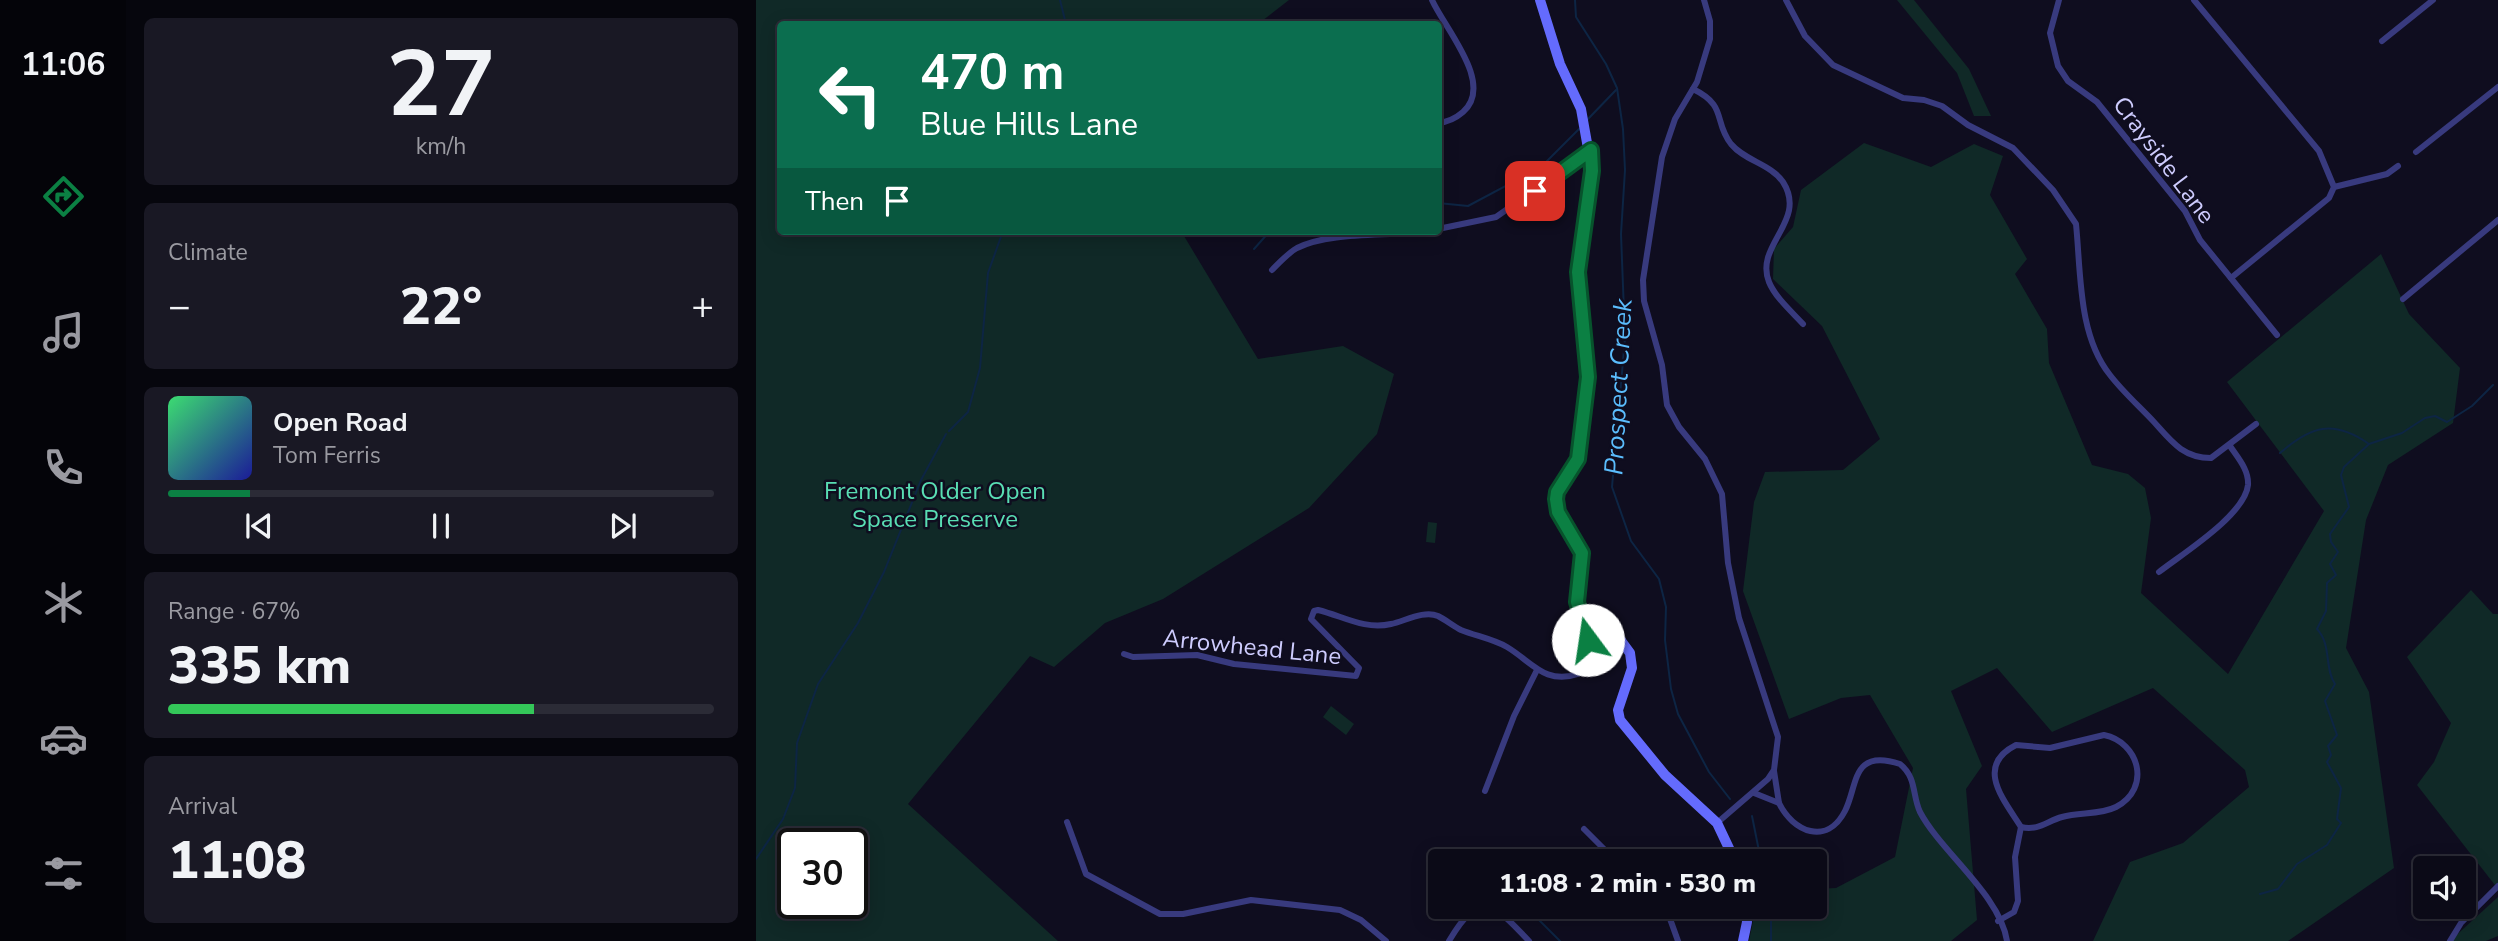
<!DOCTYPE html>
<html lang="en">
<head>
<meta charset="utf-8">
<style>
  body { margin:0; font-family:"Nunito Sans",sans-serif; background:#191824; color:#f1f3f6; height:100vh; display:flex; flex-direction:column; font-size:26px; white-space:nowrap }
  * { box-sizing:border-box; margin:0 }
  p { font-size:23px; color:#9a9aa1 }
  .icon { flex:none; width:38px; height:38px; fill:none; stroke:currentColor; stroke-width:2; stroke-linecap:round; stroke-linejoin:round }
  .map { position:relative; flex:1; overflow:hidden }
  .panel { display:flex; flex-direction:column; gap:18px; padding:18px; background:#06060d; width:630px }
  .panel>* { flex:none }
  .top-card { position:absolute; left:21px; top:21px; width:665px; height:214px; border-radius:7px; box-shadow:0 4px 18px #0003,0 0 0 2px #2b2b36; background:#0b6e4f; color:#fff; overflow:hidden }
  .buttons { position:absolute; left:1657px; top:856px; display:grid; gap:14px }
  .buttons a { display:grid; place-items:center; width:63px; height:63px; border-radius:7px; background:#0b0a17; box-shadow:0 4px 18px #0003,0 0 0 2px #2b2b36; font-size:35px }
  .speed { position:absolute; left:21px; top:828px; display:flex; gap:14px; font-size:35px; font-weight:700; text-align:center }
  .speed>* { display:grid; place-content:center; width:91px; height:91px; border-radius:50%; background:#0b0a17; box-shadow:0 4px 18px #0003,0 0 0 2px #2b2b36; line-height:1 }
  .speed .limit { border:4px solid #111; border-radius:10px; background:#fff; color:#111 }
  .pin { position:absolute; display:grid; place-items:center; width:60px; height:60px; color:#fff; margin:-30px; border-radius:14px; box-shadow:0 4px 10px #0006 }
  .me { position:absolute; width:77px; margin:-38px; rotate:346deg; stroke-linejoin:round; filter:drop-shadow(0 0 5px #0008) }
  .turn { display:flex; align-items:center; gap:24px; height:147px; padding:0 28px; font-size:32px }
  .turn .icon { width:91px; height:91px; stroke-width:2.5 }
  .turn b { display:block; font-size:49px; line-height:60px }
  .then { display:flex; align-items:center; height:66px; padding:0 28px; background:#0003; gap:14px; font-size:26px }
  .big { font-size:52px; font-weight:800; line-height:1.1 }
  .panel .widget { flex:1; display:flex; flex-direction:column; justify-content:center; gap:10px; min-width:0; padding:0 24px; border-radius:10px; background:#191824 }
  .panel .dial { align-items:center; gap:0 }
  .dial b { font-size:91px; line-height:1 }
  .song { display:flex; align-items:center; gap:21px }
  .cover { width:84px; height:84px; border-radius:10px; background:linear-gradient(135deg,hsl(140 70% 55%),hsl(240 70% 35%)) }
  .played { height:7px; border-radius:4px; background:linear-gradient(90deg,#0b8043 15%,#2b2b36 15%) }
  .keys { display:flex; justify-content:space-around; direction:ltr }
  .heat { display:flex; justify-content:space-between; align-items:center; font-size:38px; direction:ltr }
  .charge { height:10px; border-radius:5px; background:linear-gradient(90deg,#34c759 67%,#2b2b36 0) }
  .trip { position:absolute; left:672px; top:849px; width:399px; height:70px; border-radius:7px; background:#0b0a17; box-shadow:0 4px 18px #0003,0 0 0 2px #2b2b36; font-weight:800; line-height:70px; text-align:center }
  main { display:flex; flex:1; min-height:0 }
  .tabs { display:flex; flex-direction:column; width:126px; justify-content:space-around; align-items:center; background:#040409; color:#9a9aa1 }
  .tabs .icon { width:49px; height:49px }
  .tabs .selected { color:#0b8043 }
  .tabs b { font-size:32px; color:#f1f3f6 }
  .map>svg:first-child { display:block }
  .green { fill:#102927; fill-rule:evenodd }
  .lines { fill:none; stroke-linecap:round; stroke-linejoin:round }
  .stream { stroke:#0d2544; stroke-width:2 }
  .street { stroke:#383a7e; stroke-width:6 }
  .secondary { stroke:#646bfd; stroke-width:10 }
  .route-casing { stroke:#07532c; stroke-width:18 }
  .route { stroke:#0b8043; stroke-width:12 }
  .labels { text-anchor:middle; stroke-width:5; stroke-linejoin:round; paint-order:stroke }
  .street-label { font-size:24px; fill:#ceccfe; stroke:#0f0d1f }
  .park-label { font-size:24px; fill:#59ddb3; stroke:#0f0d1f }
  .water-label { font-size:26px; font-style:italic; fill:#5bbdfd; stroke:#0f0d1f }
</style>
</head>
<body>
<main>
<nav class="tabs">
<b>11:06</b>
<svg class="icon selected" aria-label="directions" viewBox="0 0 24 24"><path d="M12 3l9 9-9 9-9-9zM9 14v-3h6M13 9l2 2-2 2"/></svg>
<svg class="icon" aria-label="music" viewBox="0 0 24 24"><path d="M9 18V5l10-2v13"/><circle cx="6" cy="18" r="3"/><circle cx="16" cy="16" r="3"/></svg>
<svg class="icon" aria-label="phone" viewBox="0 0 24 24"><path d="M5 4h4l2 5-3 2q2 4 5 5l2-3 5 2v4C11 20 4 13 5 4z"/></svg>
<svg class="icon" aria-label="climate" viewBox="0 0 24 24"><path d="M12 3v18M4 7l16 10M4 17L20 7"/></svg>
<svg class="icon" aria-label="car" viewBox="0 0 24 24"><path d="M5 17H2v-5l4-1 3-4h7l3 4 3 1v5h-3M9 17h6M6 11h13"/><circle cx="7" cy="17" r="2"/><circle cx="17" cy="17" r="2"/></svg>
<svg class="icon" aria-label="filters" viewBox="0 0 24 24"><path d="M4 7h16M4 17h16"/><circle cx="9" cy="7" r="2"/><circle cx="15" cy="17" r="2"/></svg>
</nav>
<section class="panel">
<div class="widget dial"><b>27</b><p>km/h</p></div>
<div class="widget"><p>Climate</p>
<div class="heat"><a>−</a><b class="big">22°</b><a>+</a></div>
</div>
<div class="widget">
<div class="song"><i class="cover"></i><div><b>Open Road</b><p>Tom Ferris</p></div></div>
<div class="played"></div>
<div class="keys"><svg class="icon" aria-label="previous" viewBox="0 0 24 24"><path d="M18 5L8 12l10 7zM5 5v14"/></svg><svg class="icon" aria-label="pause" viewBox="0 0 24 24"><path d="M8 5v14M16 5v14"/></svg><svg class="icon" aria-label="next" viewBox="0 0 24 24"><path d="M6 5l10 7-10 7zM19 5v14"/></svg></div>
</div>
<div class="widget"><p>Range · 67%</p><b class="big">335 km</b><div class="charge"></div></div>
<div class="widget"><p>Arrival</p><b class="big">11:08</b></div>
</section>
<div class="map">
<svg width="1742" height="941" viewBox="0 0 1742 941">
  <rect width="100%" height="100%" fill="#0f0d1f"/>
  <g class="green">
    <path d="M0 0H533L502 24H24V231H425L502 359 587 346 638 374 621 434 553 508 407 599 349 623 298 667 274 656 152 804 302 941H0ZM37 844H96V903H37Z"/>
    <path d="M1141 0H1158L1213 69 1235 116H1218L1201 73Z"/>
    <path d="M1108 143 1175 167 1218 144 1247 156 1234 195 1271 259 1259 274 1291 329 1293 363 1336 465 1372 474 1389 488 1395 518 1385 593 1472 674 1568 511 1471 382 1625 254 1653 314 1704 368 1697 423 1632 465 1610 520 1590 648 1613 692 1638 868 1532 941H1337L1374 862 1427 843 1493 787 1489 770 1397 688 1296 732 1241 668 1195 691 1226 766 1210 789 1221 920 1195 941H993L997 921 996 907 1059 906V889L1080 888 1139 857 1157 768 1114 695 1085 698 1033 719 987 591 998 502 1009 472 1087 470 1124 439 1066 326 1017 279 1018 249 1037 227 1045 190Z"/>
    <path d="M672 522 681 523 679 543 670 542Z"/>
    <path d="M1715 590 1737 614H1742V889L1661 785 1678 762 1695 723 1651 657Z"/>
    <path d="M575 706 598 724 590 735 567 717Z"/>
    <path d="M1742 897V936L1730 941H1694Z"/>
  </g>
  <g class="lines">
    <g class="stream">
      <path d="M304 0 310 24"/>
      <path d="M819 0 820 17 850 64 861 88 867 129 869 170 865 234 869 338 856 487 875 541 903 579 910 607 909 640 915 689 922 714 953 772 974 799"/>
      <path d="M832 119 860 90"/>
      <path d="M682 203 712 206 785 167 823 129"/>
      <path d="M498 249 514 231"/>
      <path d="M193 431 212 412 224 368 232 273 247 231"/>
      <path d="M1524 453C1555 426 1577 419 1613 444"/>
      <path d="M996 816 1005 861"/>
      <path d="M0 859 27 819 39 788 41 743 62 684 102 623 128 572 165 480 190 434"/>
      <path d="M1504 894 1522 889 1541 864 1571 845 1585 823 1581 819 1585 788 1571 762 1575 755 1572 746 1581 735 1569 701 1579 684C1568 668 1576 645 1561 629L1570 611 1571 583 1580 575 1574 564 1582 552 1575 542 1574 534 1593 507 1585 475 1588 467 1613 444 1646 433 1669 418 1679 416 1691 422 1716 406 1737 385"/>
      <path d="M769 906 804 941"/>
      <path d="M1015 906V941"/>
    </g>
    <g class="street">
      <path d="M676 0C689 29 739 84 707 112 699 119 692 122 682 123"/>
      <path d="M948 0 954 21V39L941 82 919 119 906 157 887 280 888 301 906 365 911 405 923 427 949 459 966 494 972 563 983 618 1022 737 1018 770 1012 779 961 823"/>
      <path d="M1030 0 1049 36 1077 65 1147 98 1168 100 1186 106 1212 125 1257 148 1297 190 1320 224C1325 273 1322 335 1354 375 1367 392 1384 407 1398 422 1415 441 1427 458 1455 458L1500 424"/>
      <path d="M1303 0 1294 33 1302 66 1312 81 1341 102 1429 211 1444 240 1521 335"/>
      <path d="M1438 0 1563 151 1578 187 1573 198 1475 278"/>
      <path d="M1626 41 1677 0"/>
      <path d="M937 89C972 106 957 121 975 144 989 161 1015 164 1027 182 1052 221 998 245 1013 282 1019 297 1036 312 1047 324"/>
      <path d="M1660 152 1742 87"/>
      <path d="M1578 187 1631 174 1642 166"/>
      <path d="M682 229 740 217 833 152"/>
      <path d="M516 270C523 263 532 253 541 248 575 231 633 237 672 231"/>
      <path d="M1647 299 1742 220"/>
      <path d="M1403 572C1426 554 1489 515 1492 485 1493 470 1482 458 1474 446"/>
      <path d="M368 654 377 657 441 655 478 664 600 676 603 668 600 665 555 619 558 611 562 610C587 616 608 630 635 624 649 621 668 610 682 616 690 620 697 626 705 630 720 636 737 639 751 647 776 662 789 685 822 674 840 660 830 630 826 610"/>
      <path d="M1348 735C1383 742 1396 788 1360 807 1344 815 1324 812 1306 817 1291 821 1283 831 1265 827 1248 800 1218 766 1260 745L1294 748Z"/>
      <path d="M1018 771 1023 803"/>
      <path d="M729 791 758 716 781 670"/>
      <path d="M998 793 1023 803C1037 832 1071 846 1089 811 1102 786 1095 748 1144 764 1161 778 1156 795 1164 812 1185 852 1244 895 1251 941"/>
      <path d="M311 822 330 874 404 914H427L495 900 584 910 605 920 630 941"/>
      <path d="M828 829 860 861"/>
      <path d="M904 906 913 916 922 941"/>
      <path d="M1242 921 1258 912 1262 901 1259 857 1265 827"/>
      <path d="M693 941C724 888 738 904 773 941"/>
      <path d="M1694 941 1705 923 1742 886"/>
    </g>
    <g class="secondary">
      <path d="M784 0 804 64 825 109 836 171 822 272 832 377 823 459 801 492 800 499 802 512 826 553 821 602 826 610 863 638 874 653 876 668 862 710 864 720 909 775 961 823 979 861"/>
      <path d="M987 941 991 922 990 906"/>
    </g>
  </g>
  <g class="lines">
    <g class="route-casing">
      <path id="route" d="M779 191 835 150 836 171 822 272 832 377 822 459 801 492 800 499 802 512 826 553 821 602 832 640"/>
    </g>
    <use href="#route" class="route"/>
  </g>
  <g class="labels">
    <g class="street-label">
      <text transform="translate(1408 160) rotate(53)" y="8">Crayside Lane</text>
      <text transform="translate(496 647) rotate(6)" y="8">Arrowhead Lane</text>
    </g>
    <g class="park-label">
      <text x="179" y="499">Fremont Older Open<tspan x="179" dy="28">Space Preserve</tspan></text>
    </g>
    <g class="water-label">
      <text transform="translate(862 387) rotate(-87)" y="9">Prospect Creek</text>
    </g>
  </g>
</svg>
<div class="buttons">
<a><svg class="icon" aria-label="sound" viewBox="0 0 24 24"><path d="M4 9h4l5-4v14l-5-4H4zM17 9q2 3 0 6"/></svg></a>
</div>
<div class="speed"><div class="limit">30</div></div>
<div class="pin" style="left:779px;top:191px;background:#d93025"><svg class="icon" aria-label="arrive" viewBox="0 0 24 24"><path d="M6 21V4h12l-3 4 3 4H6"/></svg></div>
<svg class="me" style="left:832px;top:640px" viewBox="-20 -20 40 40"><circle r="19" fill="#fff"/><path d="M0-13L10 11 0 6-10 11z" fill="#0b8043"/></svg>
<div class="trip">11:08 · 2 min · 530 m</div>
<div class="top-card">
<div class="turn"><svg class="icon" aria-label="left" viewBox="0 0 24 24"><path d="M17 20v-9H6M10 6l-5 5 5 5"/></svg><div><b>470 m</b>Blue Hills Lane</div></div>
<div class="then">Then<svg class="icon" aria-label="arrive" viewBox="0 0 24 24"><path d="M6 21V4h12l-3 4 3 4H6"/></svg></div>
</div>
</div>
</main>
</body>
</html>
